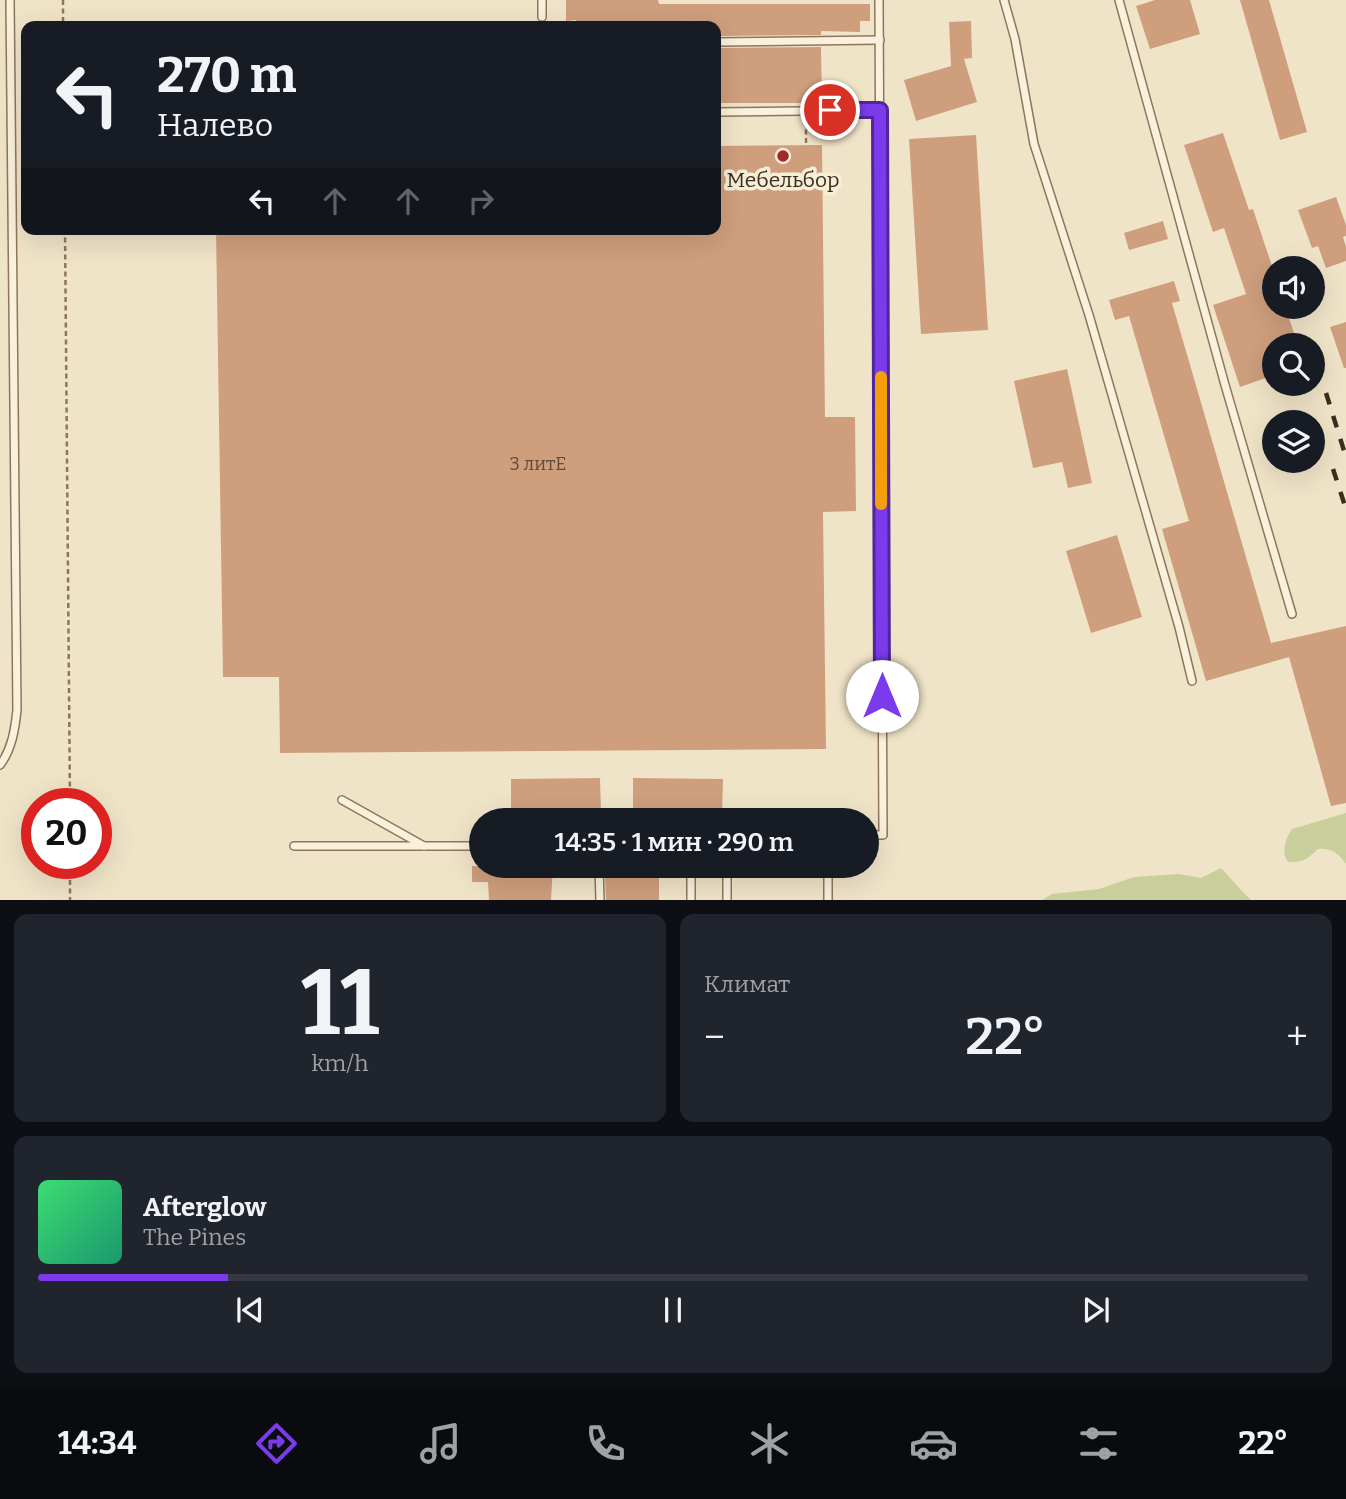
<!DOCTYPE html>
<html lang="ru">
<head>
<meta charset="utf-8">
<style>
  body { margin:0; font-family:Bitter,serif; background:#20242c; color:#f1f3f6; height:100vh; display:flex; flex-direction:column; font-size:26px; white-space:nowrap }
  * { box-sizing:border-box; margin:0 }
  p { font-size:23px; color:#9ea1a6 }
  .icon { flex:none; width:38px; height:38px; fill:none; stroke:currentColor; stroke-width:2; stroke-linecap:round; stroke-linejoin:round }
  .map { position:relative; height:900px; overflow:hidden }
  .panel { display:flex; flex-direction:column; gap:14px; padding:14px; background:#0d0f14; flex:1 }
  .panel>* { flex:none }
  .banner { position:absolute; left:21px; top:21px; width:700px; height:214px; border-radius:14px; box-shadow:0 7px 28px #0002; background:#171b24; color:#f1f3f6; overflow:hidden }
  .buttons { position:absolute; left:1262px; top:256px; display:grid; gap:14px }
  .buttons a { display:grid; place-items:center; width:63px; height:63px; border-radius:50%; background:#171b24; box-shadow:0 7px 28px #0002; font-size:35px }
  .speed { position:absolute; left:21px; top:788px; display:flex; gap:14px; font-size:35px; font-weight:700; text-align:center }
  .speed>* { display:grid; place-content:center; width:91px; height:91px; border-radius:50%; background:#171b24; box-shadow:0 7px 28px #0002; line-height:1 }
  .speed .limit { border:10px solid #d22; background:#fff; color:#111 }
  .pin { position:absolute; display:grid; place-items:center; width:60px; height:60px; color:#fff; margin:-30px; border:4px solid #fff; border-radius:50%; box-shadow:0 2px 7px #0007 }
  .me { position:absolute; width:77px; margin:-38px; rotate:0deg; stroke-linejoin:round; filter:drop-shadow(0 0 5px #0008) }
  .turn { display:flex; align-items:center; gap:24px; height:147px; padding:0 21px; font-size:32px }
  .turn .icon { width:91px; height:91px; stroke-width:2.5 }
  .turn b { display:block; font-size:49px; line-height:60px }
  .lanes { display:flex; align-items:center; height:66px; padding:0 21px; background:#0003; justify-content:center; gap:35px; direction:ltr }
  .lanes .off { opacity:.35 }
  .big { font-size:52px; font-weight:600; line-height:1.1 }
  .panel .widget { flex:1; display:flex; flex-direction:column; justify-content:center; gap:10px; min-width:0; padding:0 24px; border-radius:14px; background:#20242c }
  .panel .dial { align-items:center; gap:0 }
  .dial b { font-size:91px; line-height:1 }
  .song { display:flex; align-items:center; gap:21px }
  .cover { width:84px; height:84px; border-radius:10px; background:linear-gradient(135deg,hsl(140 70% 55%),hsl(160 70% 35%)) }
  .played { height:7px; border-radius:4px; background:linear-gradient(90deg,#7c3aed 15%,#363941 15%) }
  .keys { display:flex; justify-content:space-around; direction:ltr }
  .heat { display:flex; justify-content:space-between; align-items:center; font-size:38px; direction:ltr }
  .panel .tiles { flex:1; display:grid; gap:14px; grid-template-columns:1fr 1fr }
  .widget:last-child { grid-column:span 2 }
  .trip { position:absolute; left:469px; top:808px; width:410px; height:70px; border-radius:35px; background:#171b24; box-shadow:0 7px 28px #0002; font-weight:600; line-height:70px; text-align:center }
  .tab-bar { display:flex; height:112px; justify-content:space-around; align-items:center; background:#090b0e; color:#9ea1a6 }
  .tab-bar .icon { width:49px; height:49px }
  .tab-bar .selected { color:#7c3aed }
  .tab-bar b { font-size:32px; color:#f1f3f6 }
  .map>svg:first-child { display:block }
  .green { fill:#c9cf9b }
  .building { fill:#cf9f7d }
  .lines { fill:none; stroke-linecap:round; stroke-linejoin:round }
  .service-casing { stroke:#8d765c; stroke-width:10 }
  .path { stroke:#8d765c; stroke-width:2.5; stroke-dasharray:5 3.5; stroke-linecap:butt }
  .service { stroke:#faf1dc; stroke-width:7 }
  .rail { stroke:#3d2e20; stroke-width:4.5; stroke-dasharray:12 12; stroke-linecap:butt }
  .route-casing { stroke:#51269a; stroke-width:18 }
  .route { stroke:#7c3aed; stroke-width:12 }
  .slow { stroke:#f59e0b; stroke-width:12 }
  .poi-dot { fill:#9e2a2b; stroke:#f7eed8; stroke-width:2.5 }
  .labels { text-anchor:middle; stroke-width:7; stroke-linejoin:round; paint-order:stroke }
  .number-label { font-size:18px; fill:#624a37 }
  .poi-label { font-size:21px; fill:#3d2e20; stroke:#f7eed8 }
</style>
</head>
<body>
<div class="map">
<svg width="1346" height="901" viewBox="0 0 1346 901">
  <rect width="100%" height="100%" fill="#f0e4c8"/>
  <g class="green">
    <path d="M1346 813V864C1339 854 1331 847 1318 849 1309 858 1302 863 1289 862 1280 855 1286 837 1292 829Z"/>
    <path d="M1221 868C1232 879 1240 890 1251 900H1042L1052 894 1099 889 1134 877 1179 874 1201 878Z"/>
  </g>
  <g class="building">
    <path d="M566 0H658L659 4H870V21H860V32L821 31V35L716 36V26H576V20L566 21Z"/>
    <path d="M1155 0H1190L1200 34 1150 49 1136 6Z"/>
    <path d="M1240 0H1269L1307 132 1280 140Z"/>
    <path d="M971 21 972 58 964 59 977 102 916 121 904 80 951 66 949 22Z"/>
    <path d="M821 47 822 103H716V48Z"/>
    <path d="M1223 133 1249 210 1253 209 1274 272V306H1285L1298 345H1274V375L1240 387 1213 305 1246 294 1224 228 1213 232 1184 145Z"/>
    <path d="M976 135 988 330 921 334 909 139Z"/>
    <path d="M822 145 825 417H855L856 511 823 512 826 749 280 753 279 677H223L216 229H716V146Z"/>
    <path d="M1336 197 1346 225V236L1343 237 1346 247V261L1326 268 1318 246 1312 248 1298 210Z"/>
    <path d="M1163 221 1168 239 1129 250 1124 233Z"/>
    <path d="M1174 281 1180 301 1172 303 1271 643 1346 626V803L1331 806 1289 657 1206 681 1162 529 1189 521 1129 316 1115 320 1109 300Z"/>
    <path d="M1346 322V368H1344L1330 327Z"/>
    <path d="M1067 369 1092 483 1068 488 1062 462 1033 468 1014 381Z"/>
    <path d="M1117 535 1142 617 1091 633 1066 551Z"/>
    <path d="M600 778 601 813 511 814V779Z"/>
    <path d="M633 778 723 779 722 815 633 814Z"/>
    <path d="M472 866H553L551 900H489L488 882H472Z"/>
    <path d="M605 874H659V900H606Z"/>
  </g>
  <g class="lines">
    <g class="service-casing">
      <g id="service">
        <path d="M542 0V17"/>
        <path d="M1004 0 1015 39 1034 144 1089 315 1179 627 1192 681"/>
        <path d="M1119 0 1225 385 1292 614"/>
        <path d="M716 42 880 40"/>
        <path d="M716 112 880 110"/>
        <path d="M0 765C12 749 15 729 17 710L10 0"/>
        <path d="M342 800 424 846"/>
        <path d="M866 835H883L879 0"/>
        <path d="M294 846H481"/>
        <path d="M599 866 600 901"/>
        <path d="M727 866V901"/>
        <path d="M691 901V866"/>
        <path d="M828 901V866"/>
      </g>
    </g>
    <g class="path">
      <path d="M63 0V26"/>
      <path d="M806 121V145"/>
      <path d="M65 229 70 803"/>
      <path d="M70 863V901"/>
    </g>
    <use href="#service" class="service"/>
    <g class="rail">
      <path d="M1326 393 1346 457"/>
      <path d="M1333 469 1346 509"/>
    </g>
  </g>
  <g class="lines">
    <g class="route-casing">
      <path id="route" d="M830 110H880L882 696"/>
    </g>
    <use href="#route" class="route"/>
    <path class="slow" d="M881 377V504"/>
  </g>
  <circle class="poi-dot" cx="783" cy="156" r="7"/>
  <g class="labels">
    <g class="number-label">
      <text x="538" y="470">3 литЕ</text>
    </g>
    <g class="poi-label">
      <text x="783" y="187">Мебельбор</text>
    </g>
  </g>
</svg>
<div class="buttons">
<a><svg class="icon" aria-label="sound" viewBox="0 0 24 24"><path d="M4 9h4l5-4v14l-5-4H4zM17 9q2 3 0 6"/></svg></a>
<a><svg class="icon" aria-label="search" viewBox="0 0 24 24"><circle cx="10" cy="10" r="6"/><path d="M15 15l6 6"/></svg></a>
<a><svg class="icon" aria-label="layers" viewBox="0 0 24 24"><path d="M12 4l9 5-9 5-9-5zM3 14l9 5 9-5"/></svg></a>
</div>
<div class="speed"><div class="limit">20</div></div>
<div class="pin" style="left:830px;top:110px;background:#d93025"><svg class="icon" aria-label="arrive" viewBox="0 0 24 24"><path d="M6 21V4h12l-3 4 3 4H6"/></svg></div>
<svg class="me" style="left:882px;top:696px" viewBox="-20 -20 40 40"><circle r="19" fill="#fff"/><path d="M0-13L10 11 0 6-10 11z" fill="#7c3aed"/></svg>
<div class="trip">14:35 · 1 мин · 290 m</div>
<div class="banner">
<div class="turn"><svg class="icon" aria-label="left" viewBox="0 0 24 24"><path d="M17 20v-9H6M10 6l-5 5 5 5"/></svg><div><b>270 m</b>Налево</div></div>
<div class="lanes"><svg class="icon" aria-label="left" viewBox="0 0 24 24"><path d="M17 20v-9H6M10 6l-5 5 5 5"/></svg><svg class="icon off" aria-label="ahead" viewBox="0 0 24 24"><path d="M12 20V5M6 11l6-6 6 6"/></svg><svg class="icon off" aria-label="ahead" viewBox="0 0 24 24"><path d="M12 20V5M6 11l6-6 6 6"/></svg><svg class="icon off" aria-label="right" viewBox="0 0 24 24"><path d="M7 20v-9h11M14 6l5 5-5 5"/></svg></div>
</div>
</div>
<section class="panel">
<div class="tiles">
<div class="widget dial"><b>11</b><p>km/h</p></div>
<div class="widget"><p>Климат</p>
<div class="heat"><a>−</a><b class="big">22°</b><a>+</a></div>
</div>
<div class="widget">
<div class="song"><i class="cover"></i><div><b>Afterglow</b><p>The Pines</p></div></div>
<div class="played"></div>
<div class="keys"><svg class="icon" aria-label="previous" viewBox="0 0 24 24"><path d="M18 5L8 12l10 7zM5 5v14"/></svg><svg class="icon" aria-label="pause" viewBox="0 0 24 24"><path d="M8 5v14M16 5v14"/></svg><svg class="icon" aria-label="next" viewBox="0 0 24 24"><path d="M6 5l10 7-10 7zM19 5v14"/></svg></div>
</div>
</div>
</section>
<nav class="tab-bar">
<b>14:34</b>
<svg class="icon selected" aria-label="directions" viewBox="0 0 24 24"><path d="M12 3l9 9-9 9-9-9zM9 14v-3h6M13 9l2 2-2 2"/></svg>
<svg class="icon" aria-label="music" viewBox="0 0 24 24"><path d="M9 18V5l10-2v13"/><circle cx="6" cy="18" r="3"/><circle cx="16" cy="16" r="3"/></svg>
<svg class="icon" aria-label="phone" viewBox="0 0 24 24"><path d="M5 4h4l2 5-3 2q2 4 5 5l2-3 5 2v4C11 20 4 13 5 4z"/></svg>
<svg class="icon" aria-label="climate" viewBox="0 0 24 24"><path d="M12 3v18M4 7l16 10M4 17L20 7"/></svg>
<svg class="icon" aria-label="car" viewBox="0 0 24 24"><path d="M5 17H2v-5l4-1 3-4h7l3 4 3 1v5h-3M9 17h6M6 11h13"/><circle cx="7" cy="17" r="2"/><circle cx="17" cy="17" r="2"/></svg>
<svg class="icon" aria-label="filters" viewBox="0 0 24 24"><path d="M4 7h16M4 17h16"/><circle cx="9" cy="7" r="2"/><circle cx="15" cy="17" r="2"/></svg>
<b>22°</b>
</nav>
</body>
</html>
